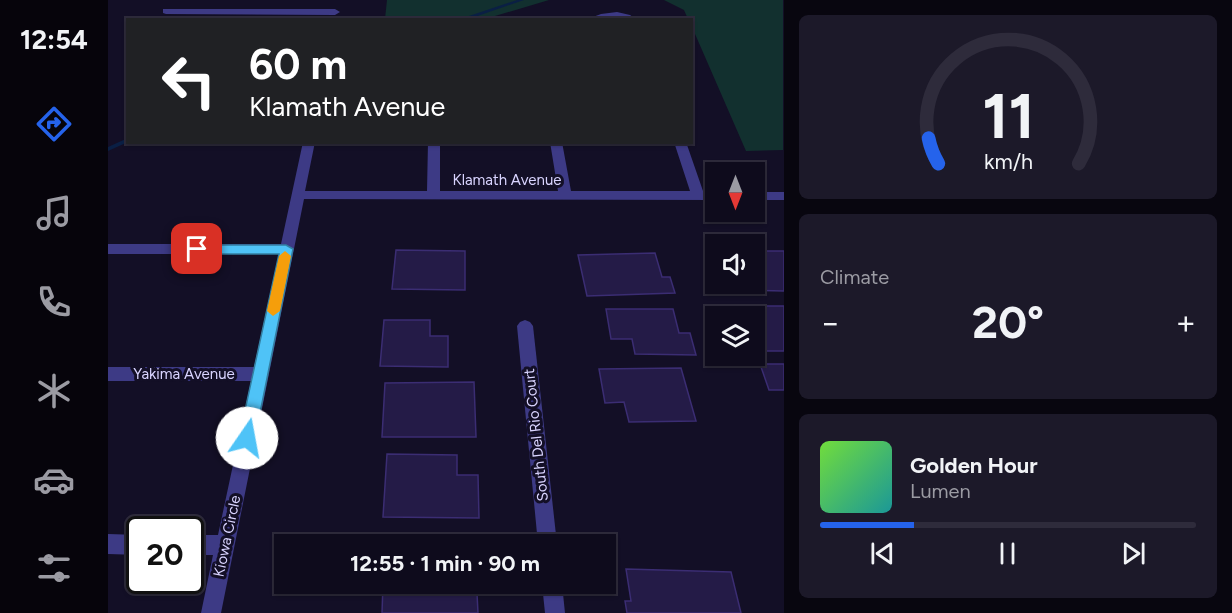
<!DOCTYPE html>
<html lang="en">
<head>
<meta charset="utf-8">
<style>
  body { margin:0; font-family:Figtree,sans-serif; background:#1c1929; color:#f1f3f6; height:100vh; display:flex; flex-direction:column; font-size:22px; white-space:nowrap }
  * { box-sizing:border-box; margin:0 }
  p { font-size:20px; color:#9b9ba3 }
  .icon { flex:none; width:33px; height:33px; fill:none; stroke:currentColor; stroke-width:2; stroke-linecap:round; stroke-linejoin:round }
  .map { position:relative; flex:1; overflow:hidden }
  .sheet { display:flex; flex-direction:column; gap:15px; padding:15px; background:#08060f; width:448px }
  .sheet>* { flex:none }
  .banner { position:absolute; left:18px; top:18px; width:567px; height:126px; border-radius:0px; box-shadow:0 2px 4px #0004,0 0 0 2px #2e2b3b; background:#202124; color:#fff; overflow:hidden }
  .needle { width:39px; rotate:180deg }
  .controls { position:absolute; left:597px; top:162px; display:grid; gap:12px }
  .controls a { display:grid; place-items:center; width:60px; height:60px; border-radius:0px; background:#0e0b1c; box-shadow:0 2px 4px #0004,0 0 0 2px #2e2b3b; font-size:30px }
  .speed { position:absolute; left:18px; top:516px; display:flex; gap:12px; font-size:30px; font-weight:700; text-align:center }
  .speed>* { display:grid; place-content:center; width:78px; height:78px; border-radius:50%; background:#0e0b1c; box-shadow:0 2px 4px #0004,0 0 0 2px #2e2b3b; line-height:1 }
  .speed .limit { border:3px solid #111; border-radius:9px; background:#fff; color:#111 }
  .pin { position:absolute; display:grid; place-items:center; width:51px; height:51px; color:#fff; margin:-26px; border-radius:12px; box-shadow:0 3px 9px #0006 }
  .me { position:absolute; width:66px; margin:-33px; rotate:12deg; stroke-linejoin:round; filter:drop-shadow(0 0 4px #0008) }
  .turn { display:flex; align-items:center; gap:21px; height:126px; padding:0 24px; font-size:27px }
  .turn .icon { width:78px; height:78px; stroke-width:2.5 }
  .turn b { display:block; font-size:42px; line-height:51px }
  .big { font-size:45px; font-weight:700; line-height:1.1 }
  .sheet .tile { flex:1; display:flex; flex-direction:column; justify-content:center; gap:9px; min-width:0; padding:0 21px; border-radius:9px; background:#1c1929 }
  .sheet .dial { align-items:center; gap:0 }
  .dial svg { height:156px; overflow:visible; fill:none; stroke:#2e2b3b; stroke-width:7; stroke-linecap:round; text-anchor:middle }
  .dial text { fill:#f1f3f6; stroke:none }
  .song { display:flex; align-items:center; gap:18px }
  .cover { width:72px; height:72px; border-radius:9px; background:linear-gradient(135deg,hsl(100 70% 55%),hsl(180 70% 35%)) }
  .played { height:6px; border-radius:3px; background:linear-gradient(90deg,#2563eb 25%,#2e2b3b 25%) }
  .keys { display:flex; justify-content:space-around; direction:ltr }
  .heat { display:flex; justify-content:space-between; align-items:center; font-size:33px; direction:ltr }
  .trip { position:absolute; left:166px; top:534px; width:342px; height:60px; border-radius:0px; background:#0e0b1c; box-shadow:0 2px 4px #0004,0 0 0 2px #2e2b3b; font-weight:700; line-height:60px; text-align:center }
  main { display:flex; flex:1; min-height:0 }
  .dock { display:flex; flex-direction:column; width:108px; justify-content:space-around; align-items:center; background:#06040b; color:#9b9ba3 }
  .dock .icon { width:42px; height:42px }
  .dock .current { color:#2563eb }
  .dock b { font-size:27px; color:#f1f3f6 }
  .map>svg:first-child { display:block }
  .green { fill:#12302f }
  .lines { fill:none; stroke-linecap:round; stroke-linejoin:round }
  .stream { fill:#0a1f44; fill-rule:evenodd }
  .building { fill:#241b47; stroke:#3b2d73; stroke-width:1.5 }
  .lane { fill:#3d3a85; fill-rule:evenodd }
  .street { fill:#3d3a85; fill-rule:evenodd }
  .route { fill:#4fc3f7; stroke:#337fa1; stroke-width:1.5 }
  .slow { fill:#f59e0b }
  .labels { text-anchor:middle; stroke-width:6; stroke-linejoin:round; paint-order:stroke }
  .street-label { font-size:15px; fill:#d9d4ff; stroke:#130f26 }
</style>
</head>
<body>
<main>
<nav class="dock">
<b>12:54</b>
<svg class="icon current" aria-label="directions" viewBox="0 0 24 24"><path d="M12 3l9 9-9 9-9-9zM9 14v-3h6M13 9l2 2-2 2"/></svg>
<svg class="icon" aria-label="music" viewBox="0 0 24 24"><path d="M9 18V5l10-2v13"/><circle cx="6" cy="18" r="3"/><circle cx="16" cy="16" r="3"/></svg>
<svg class="icon" aria-label="phone" viewBox="0 0 24 24"><path d="M5 4h4l2 5-3 2q2 4 5 5l2-3 5 2v4C11 20 4 13 5 4z"/></svg>
<svg class="icon" aria-label="climate" viewBox="0 0 24 24"><path d="M12 3v18M4 7l16 10M4 17L20 7"/></svg>
<svg class="icon" aria-label="car" viewBox="0 0 24 24"><path d="M5 17H2v-5l4-1 3-4h7l3 4 3 1v5h-3M9 17h6M6 11h13"/><circle cx="7" cy="17" r="2"/><circle cx="17" cy="17" r="2"/></svg>
<svg class="icon" aria-label="filters" viewBox="0 0 24 24"><path d="M4 7h16M4 17h16"/><circle cx="9" cy="7" r="2"/><circle cx="15" cy="17" r="2"/></svg>
</nav>
<div class="map">
<svg width="676" height="613" viewBox="0 0 676 613">
  <rect width="100%" height="100%" fill="#130f26"/>
  <g class="green">
    <path d="M279 0H441L377 19H277Z"/>
    <path d="M556 0H675V150L638 151 584 27V20L580 19 576 10Z"/>
  </g>
  <g class="lines">
    <g class="stream">
      <path d="M409 0H416L358 20H349Z"/>
      <path d="M20 138V142L0 151V147Z"/>
    </g>
  </g>
  <g class="building">
    <path d="M288 250 357 251V290L284 289Z"/>
    <path d="M646 251H676V291L629 290 626 284H646Z"/>
    <path d="M547 253 554 277H562L567 293 479 296 470 255Z"/>
    <path d="M620 306H676V351H648L646 316H624Z"/>
    <path d="M498 309H565L571 333H582L588 355 527 354 524 339H503Z"/>
    <path d="M276 320H322V336H340V367L272 366Z"/>
    <path d="M652 364H676V390H661Z"/>
    <path d="M573 368 588 421 521 422 516 402 497 403 491 369Z"/>
    <path d="M366 382 368 437H274L277 383Z"/>
    <path d="M279 454 349 455V475H370L371 518 275 517Z"/>
    <path d="M518 569 623 572 633 613H519L517 601H523Z"/>
    <path d="M275 584H375L376 593H369L370 613H274Z"/>
  </g>
  <g class="lines">
    <g class="lane">
      <path d="M55 9H227L232 12 227 15 58 14 55 13Z"/>
      <path d="M509 12 522 15 529 20 509 18 477 20 493 14Z"/>
      <path d="M195 142H207L197 191H319L320 142H332V191H450L442 142H454L463 191H582L566 142H578L595 191 608 192V200L196 199 113 613H93L105 555H82V535H110L143 381H0V367H146L171 254H0V244H173Z"/>
      <rect x="646" y="192" width="30" height="8"/>
      <path d="M0 534 32 535V555L0 554Z"/>
    </g>
    <g class="street">
      <path d="M417 320 422 322 425 326 449 544H430L409 326 412 322Z"/>
      <path d="M434 584H454L457 613H437Z"/>
    </g>
  </g>
  <path class="route" d="M89 245H178L185 249 147 438 145 443 139 445 134 443 131 438 171 254H89L83 249Z"/>
  <path class="slow" d="M177 251 183 256 172 311 165 316 159 311 171 256Z"/>
  <g class="labels">
    <g class="street-label">
      <text x="399" y="185">Klamath Avenue</text>
      <text x="76" y="379">Yakima Avenue</text>
      <text transform="translate(428 435) rotate(-96)" y="5">South Del Rio Court</text>
      <text transform="translate(119 536) rotate(-78)" y="5">Kiowa Circle</text>
    </g>
  </g>
</svg>
<div class="controls">
<a><svg class="needle" viewBox="-14 -14 28 28"><path d="M0-13l5 13h-10z" fill="#e53935"/><path d="M0 13l5-13h-10z" fill="#9b9ba3"/></svg></a>
<a><svg class="icon" aria-label="sound" viewBox="0 0 24 24"><path d="M4 9h4l5-4v14l-5-4H4zM17 9q2 3 0 6"/></svg></a>
<a><svg class="icon" aria-label="layers" viewBox="0 0 24 24"><path d="M12 4l9 5-9 5-9-5zM3 14l9 5 9-5"/></svg></a>
</div>
<div class="speed"><div class="limit">20</div></div>
<div class="pin" style="left:89px;top:249px;background:#d93025"><svg class="icon" aria-label="arrive" viewBox="0 0 24 24"><path d="M6 21V4h12l-3 4 3 4H6"/></svg></div>
<svg class="me" style="left:139px;top:438px" viewBox="-20 -20 40 40"><circle r="19" fill="#fff"/><path d="M0-13L10 11 0 6-10 11z" fill="#4fc3f7"/></svg>
<div class="trip">12:55 · 1 min · 90 m</div>
<div class="banner">
<div class="turn"><svg class="icon" aria-label="left" viewBox="0 0 24 24"><path d="M17 20v-9H6M10 6l-5 5 5 5"/></svg><div><b>60 m</b>Klamath Avenue</div></div>
</div>
</div>
<section class="sheet">
<div class="tile dial"><svg viewBox="0 0 100 80">
<path d="M14 69A42 42 0 1 1 86 69"/>
<path d="M14 69A42 42 0 0 1 9 56" stroke="#2563eb"/>
<text x="50" y="56" font-size="32" font-weight="700">11</text>
<text x="50" y="72" font-size="11">km/h</text>
</svg></div>
<div class="tile"><p>Climate</p>
<div class="heat"><a>−</a><b class="big">20°</b><a>+</a></div>
</div>
<div class="tile">
<div class="song"><i class="cover"></i><div><b>Golden Hour</b><p>Lumen</p></div></div>
<div class="played"></div>
<div class="keys"><svg class="icon" aria-label="previous" viewBox="0 0 24 24"><path d="M18 5L8 12l10 7zM5 5v14"/></svg><svg class="icon" aria-label="pause" viewBox="0 0 24 24"><path d="M8 5v14M16 5v14"/></svg><svg class="icon" aria-label="next" viewBox="0 0 24 24"><path d="M6 5l10 7-10 7zM19 5v14"/></svg></div>
</div>
</section>
</main>
</body>
</html>
